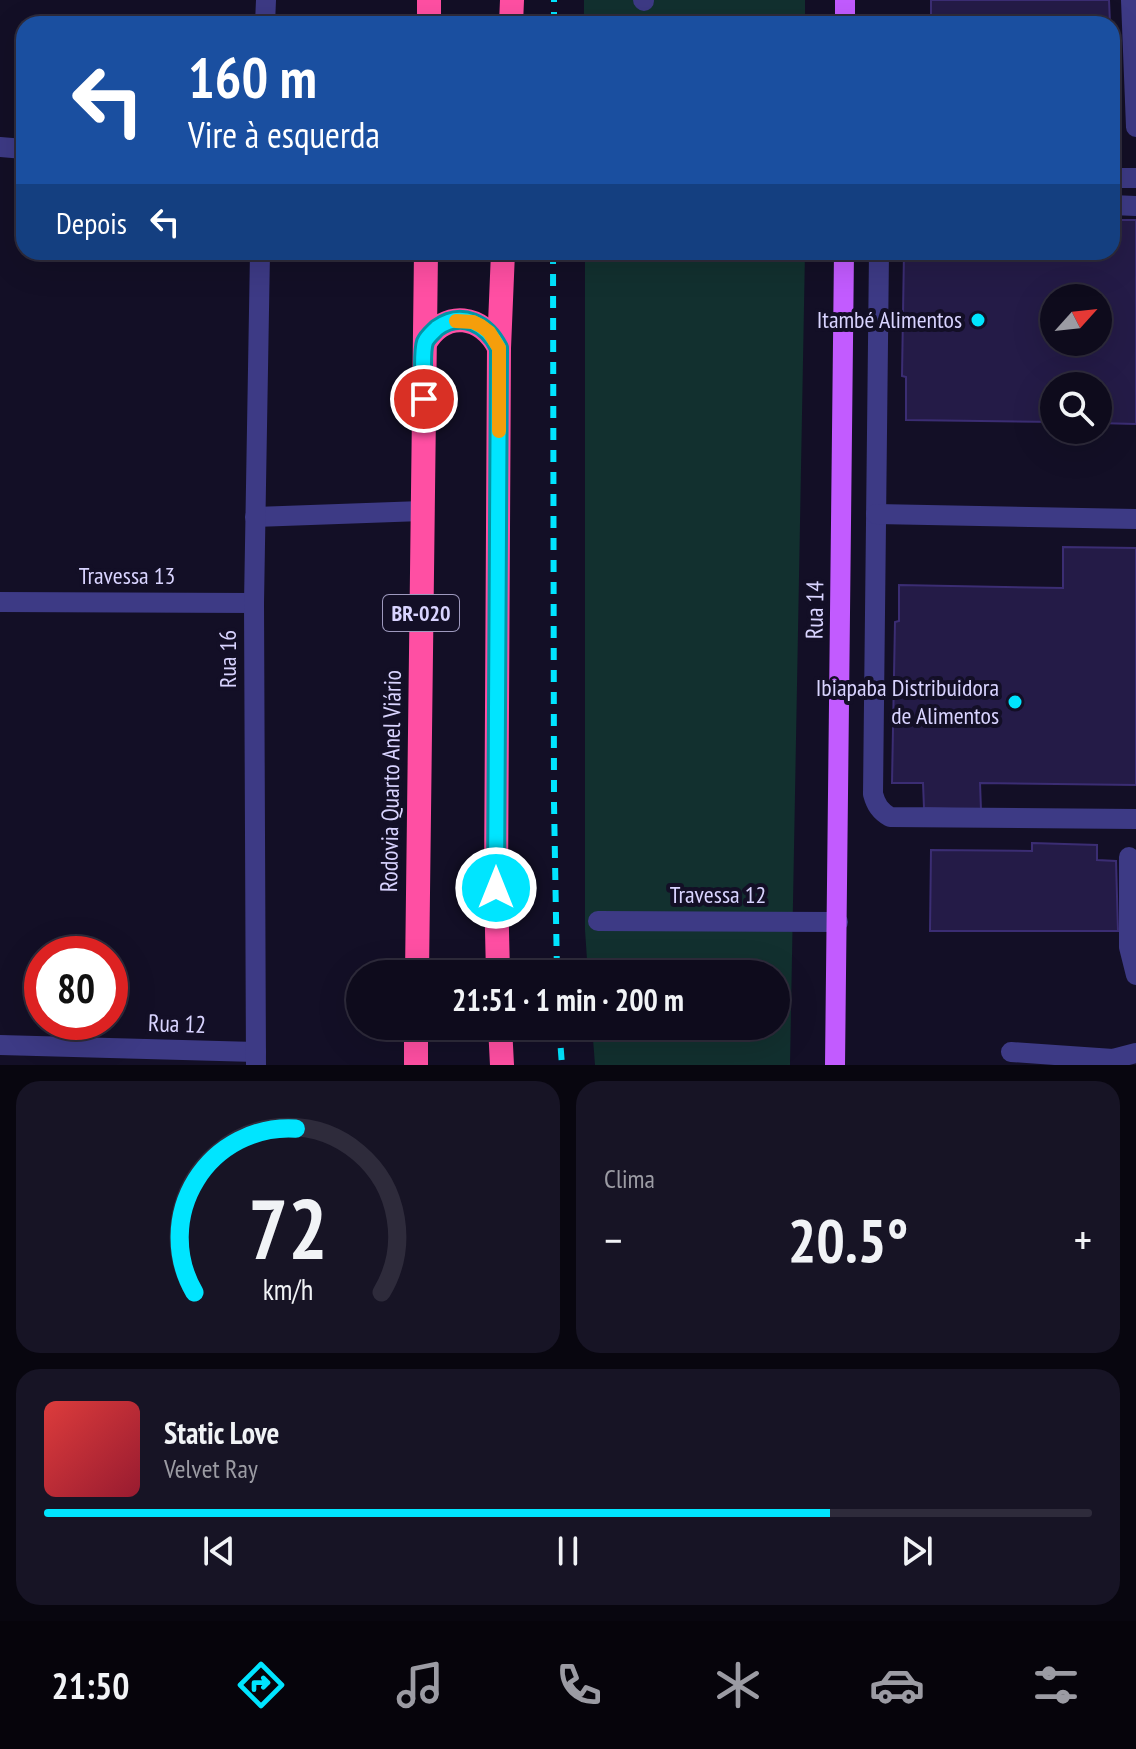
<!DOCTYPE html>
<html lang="pt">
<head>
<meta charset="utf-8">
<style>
  body { margin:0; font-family:"PT Sans Narrow",sans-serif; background:#171425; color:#f1f3f6; height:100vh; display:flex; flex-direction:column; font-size:30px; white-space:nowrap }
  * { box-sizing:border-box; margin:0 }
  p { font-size:26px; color:#9b9ba3 }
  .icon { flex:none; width:44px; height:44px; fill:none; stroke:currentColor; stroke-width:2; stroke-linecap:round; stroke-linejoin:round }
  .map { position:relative; height:1065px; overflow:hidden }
  .sheet { display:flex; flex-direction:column; gap:16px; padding:16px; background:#08060f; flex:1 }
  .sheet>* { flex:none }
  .guide { position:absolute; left:16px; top:16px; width:1104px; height:244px; border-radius:24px; box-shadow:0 8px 32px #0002,0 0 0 2px #2e2b3b; background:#1a4fa0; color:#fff; overflow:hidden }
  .needle { width:52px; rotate:63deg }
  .fabs { position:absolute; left:1040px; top:284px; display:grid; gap:16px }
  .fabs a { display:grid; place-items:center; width:72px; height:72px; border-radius:50%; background:#0e0b1c; box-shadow:0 8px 32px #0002,0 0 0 2px #2e2b3b; font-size:40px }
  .speed { position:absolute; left:24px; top:936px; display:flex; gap:16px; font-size:40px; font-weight:700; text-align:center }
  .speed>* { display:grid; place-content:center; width:104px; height:104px; border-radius:50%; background:#0e0b1c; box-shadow:0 8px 32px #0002,0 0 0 2px #2e2b3b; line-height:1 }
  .speed .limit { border:12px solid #d22; background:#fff; color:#111 }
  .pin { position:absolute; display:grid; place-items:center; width:68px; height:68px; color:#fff; margin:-34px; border:4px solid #fff; border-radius:50%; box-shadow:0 2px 8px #0007 }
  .me { position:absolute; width:88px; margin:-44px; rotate:0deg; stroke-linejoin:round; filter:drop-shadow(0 0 6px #0008) }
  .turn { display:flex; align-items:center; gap:28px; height:168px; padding:0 40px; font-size:36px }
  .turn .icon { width:104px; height:104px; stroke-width:2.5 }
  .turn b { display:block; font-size:56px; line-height:68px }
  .then { display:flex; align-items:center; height:76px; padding:0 40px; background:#0003; gap:16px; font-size:30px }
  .big { font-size:60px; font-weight:800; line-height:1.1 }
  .sheet .tile { flex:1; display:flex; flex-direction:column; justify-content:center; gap:12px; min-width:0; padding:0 28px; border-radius:24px; background:#171425 }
  .sheet .dial { align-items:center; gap:0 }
  .dial svg { height:208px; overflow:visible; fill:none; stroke:#2e2b3b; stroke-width:7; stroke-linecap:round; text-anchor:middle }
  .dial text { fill:#f1f3f6; stroke:none }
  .song { display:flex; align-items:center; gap:24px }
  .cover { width:96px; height:96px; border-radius:12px; background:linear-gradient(135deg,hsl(0 70% 55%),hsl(350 70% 35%)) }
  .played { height:8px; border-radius:4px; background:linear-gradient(90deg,#00e5ff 75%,#2e2b3b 75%) }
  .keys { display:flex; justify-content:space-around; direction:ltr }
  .heat { display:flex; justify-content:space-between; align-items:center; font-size:44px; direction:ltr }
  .sheet .tiles { flex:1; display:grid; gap:16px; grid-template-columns:1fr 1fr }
  .tile:last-child { grid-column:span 2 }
  .trip { position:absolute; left:346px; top:960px; width:444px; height:80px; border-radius:40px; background:#0e0b1c; box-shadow:0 8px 32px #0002,0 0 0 2px #2e2b3b; font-weight:800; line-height:80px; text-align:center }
  .dock { display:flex; height:128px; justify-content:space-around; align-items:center; background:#06040b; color:#9b9ba3 }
  .dock .icon { width:56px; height:56px }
  .dock .active { color:#00e5ff }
  .dock b { font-size:36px; color:#f1f3f6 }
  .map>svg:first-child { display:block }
  .green { fill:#12302f }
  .building { fill:#241b47; stroke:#3b2d73; stroke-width:2; fill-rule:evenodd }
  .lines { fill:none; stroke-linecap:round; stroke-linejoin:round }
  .minor { stroke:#3d3a85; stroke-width:20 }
  .major { stroke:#c25bff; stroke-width:20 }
  .highway { stroke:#ff4fa3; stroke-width:24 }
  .rail { stroke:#00e5ff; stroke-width:6; stroke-dasharray:12 10; stroke-linecap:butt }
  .route-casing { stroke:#0095a6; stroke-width:20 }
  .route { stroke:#00e5ff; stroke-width:14 }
  .slow { stroke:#f59e0b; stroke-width:14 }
  .poi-dot { fill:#00e5ff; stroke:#130f26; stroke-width:3 }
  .labels { text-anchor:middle; stroke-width:8; stroke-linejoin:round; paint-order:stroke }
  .shield { fill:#130f26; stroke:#9e99be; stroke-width:2 }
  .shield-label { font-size:22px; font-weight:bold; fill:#d9d4ff }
  .poi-label { font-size:24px; fill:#d9d4ff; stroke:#130f26; text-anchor:end }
  .street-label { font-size:24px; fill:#d9d4ff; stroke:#130f26 }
</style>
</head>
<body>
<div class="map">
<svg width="1136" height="1065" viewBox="0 0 1136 1065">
  <rect width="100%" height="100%" fill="#130f26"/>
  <g class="green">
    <rect x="584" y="0" width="221" height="24"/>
    <path d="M585 252H805L790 1065H595L592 1026H776V974H588L585 930Z"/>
  </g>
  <g class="building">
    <path d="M931 0H1109L1110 24H931Z"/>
    <path d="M1112 220H1136V424L1098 423V386H1054V422L906 420V377L902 376 904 252H1112ZM1054 298H1098V342H1054Z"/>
    <path d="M1063 547 1136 548V785L980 783 981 810 924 808 923 783H892L895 622 899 621V585L1063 588Z"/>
    <path d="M1032 843 1097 845V860L1116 861 1118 931H930L931 850 1032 851Z"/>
  </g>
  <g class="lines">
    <g class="minor">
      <path d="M643 0 644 1"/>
      <path d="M1131 0 1136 127"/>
      <path d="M265 24 266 0"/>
      <path d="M0 147 24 149"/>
      <path d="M1112 178H1136"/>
      <path d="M1112 205 1136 206"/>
      <path d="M879 252 873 794C876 805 880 811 890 817L1136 819"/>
      <path d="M876 514 1136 519"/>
      <path d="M255 517 422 511"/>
      <path d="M0 602 254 603"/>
      <path d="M1129 857V947L1136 975"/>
      <path d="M598 921 838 922"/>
      <path d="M0 1045 256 1052"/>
      <path d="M1011 1052 1113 1059 1136 1053"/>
      <path d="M256 1065 254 603 260 252"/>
    </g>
    <g class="major">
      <path d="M845 0V24"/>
      <path d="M835 1065 844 252"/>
    </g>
    <g class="highway">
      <path d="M429 24V0"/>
      <path d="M511 24 512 0"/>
      <path d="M425 343C445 309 483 315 499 348"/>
      <path d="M417 974 426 252"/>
      <path d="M498 974 496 888 499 348 503 252"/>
      <path d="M500 1026 502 1065"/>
      <path d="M416 1065V1026"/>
    </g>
    <g class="rail">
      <path d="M554 24V0"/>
      <path d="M553 252 554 803 557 974"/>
      <path d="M559 1026 562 1065"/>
    </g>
  </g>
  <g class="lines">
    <g class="route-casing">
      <path id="route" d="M424 399C424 385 421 354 425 342 427 337 433 332 437 328 462 310 487 324 499 348L496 888"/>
    </g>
    <use href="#route" class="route"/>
    <path class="slow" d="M456 321 473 322 481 326 489 332 499 348V431"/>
  </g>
  <g class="poi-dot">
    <circle cx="978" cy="320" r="8"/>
    <circle cx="1015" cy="702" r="8"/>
  </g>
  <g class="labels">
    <rect class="shield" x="383" y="595" width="76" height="36" rx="6"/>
    <g class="shield-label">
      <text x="421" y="621">BR-020</text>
    </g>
    <g class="poi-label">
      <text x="962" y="328">Itambé Alimentos</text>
      <text x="999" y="696">Ibiapaba Distribuidora<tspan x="999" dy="28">de Alimentos</tspan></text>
    </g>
    <g class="street-label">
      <text x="127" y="584">Travessa 13</text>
      <text transform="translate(815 610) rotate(-89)" y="8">Rua 14</text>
      <text transform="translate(228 659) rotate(-90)" y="8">Rua 16</text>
      <text transform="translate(391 781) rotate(-89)" y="8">Rodovia Quarto Anel Viário</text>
      <text x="718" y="903">Travessa 12</text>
      <text transform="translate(177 1024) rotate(2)" y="8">Rua 12</text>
    </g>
  </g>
</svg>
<div class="fabs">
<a><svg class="needle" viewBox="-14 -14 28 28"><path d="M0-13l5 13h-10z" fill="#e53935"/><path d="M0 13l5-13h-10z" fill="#9b9ba3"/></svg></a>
<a><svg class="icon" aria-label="search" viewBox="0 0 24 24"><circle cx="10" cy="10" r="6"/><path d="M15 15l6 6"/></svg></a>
</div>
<div class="speed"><div class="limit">80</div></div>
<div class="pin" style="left:424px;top:399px;background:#d93025"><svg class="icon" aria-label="arrive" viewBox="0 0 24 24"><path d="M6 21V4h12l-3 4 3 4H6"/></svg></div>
<svg class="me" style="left:496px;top:888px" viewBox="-20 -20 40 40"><circle r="17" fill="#00e5ff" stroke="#fff" stroke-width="3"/><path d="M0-11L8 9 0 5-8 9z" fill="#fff"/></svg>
<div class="trip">21:51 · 1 min · 200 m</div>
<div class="guide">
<div class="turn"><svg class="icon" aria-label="left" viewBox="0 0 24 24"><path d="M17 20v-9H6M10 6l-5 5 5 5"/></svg><div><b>160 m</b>Vire à esquerda</div></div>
<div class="then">Depois<svg class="icon" aria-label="left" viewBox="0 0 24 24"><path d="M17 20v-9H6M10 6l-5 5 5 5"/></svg></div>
</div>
</div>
<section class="sheet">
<div class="tiles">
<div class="tile dial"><svg viewBox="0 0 100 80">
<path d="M14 69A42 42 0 1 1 86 69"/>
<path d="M14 69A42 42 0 0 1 53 6" stroke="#00e5ff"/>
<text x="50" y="56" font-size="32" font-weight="700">72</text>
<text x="50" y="72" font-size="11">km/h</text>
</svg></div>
<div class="tile"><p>Clima</p>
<div class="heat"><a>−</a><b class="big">20.5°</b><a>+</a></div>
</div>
<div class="tile">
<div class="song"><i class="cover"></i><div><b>Static Love</b><p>Velvet Ray</p></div></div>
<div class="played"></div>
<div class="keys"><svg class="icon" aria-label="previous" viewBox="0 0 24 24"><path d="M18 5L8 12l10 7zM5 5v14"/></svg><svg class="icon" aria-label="pause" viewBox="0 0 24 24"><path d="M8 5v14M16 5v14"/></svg><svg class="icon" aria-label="next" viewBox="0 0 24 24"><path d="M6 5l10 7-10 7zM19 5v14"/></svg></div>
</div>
</div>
</section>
<nav class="dock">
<b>21:50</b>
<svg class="icon active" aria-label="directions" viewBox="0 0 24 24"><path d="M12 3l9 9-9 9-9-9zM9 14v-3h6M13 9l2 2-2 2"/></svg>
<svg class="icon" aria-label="music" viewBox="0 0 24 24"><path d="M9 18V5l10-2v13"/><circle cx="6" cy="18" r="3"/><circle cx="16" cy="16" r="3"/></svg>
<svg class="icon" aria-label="phone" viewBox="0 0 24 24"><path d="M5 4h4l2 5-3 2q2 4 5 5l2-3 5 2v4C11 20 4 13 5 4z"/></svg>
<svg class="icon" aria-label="climate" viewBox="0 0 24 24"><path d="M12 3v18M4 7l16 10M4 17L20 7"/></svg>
<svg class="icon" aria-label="car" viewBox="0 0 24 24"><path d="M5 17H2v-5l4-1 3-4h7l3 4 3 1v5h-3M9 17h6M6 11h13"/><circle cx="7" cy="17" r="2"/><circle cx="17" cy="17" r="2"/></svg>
<svg class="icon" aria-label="filters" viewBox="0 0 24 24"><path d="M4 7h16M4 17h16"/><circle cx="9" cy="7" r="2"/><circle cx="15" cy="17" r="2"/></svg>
</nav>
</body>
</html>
